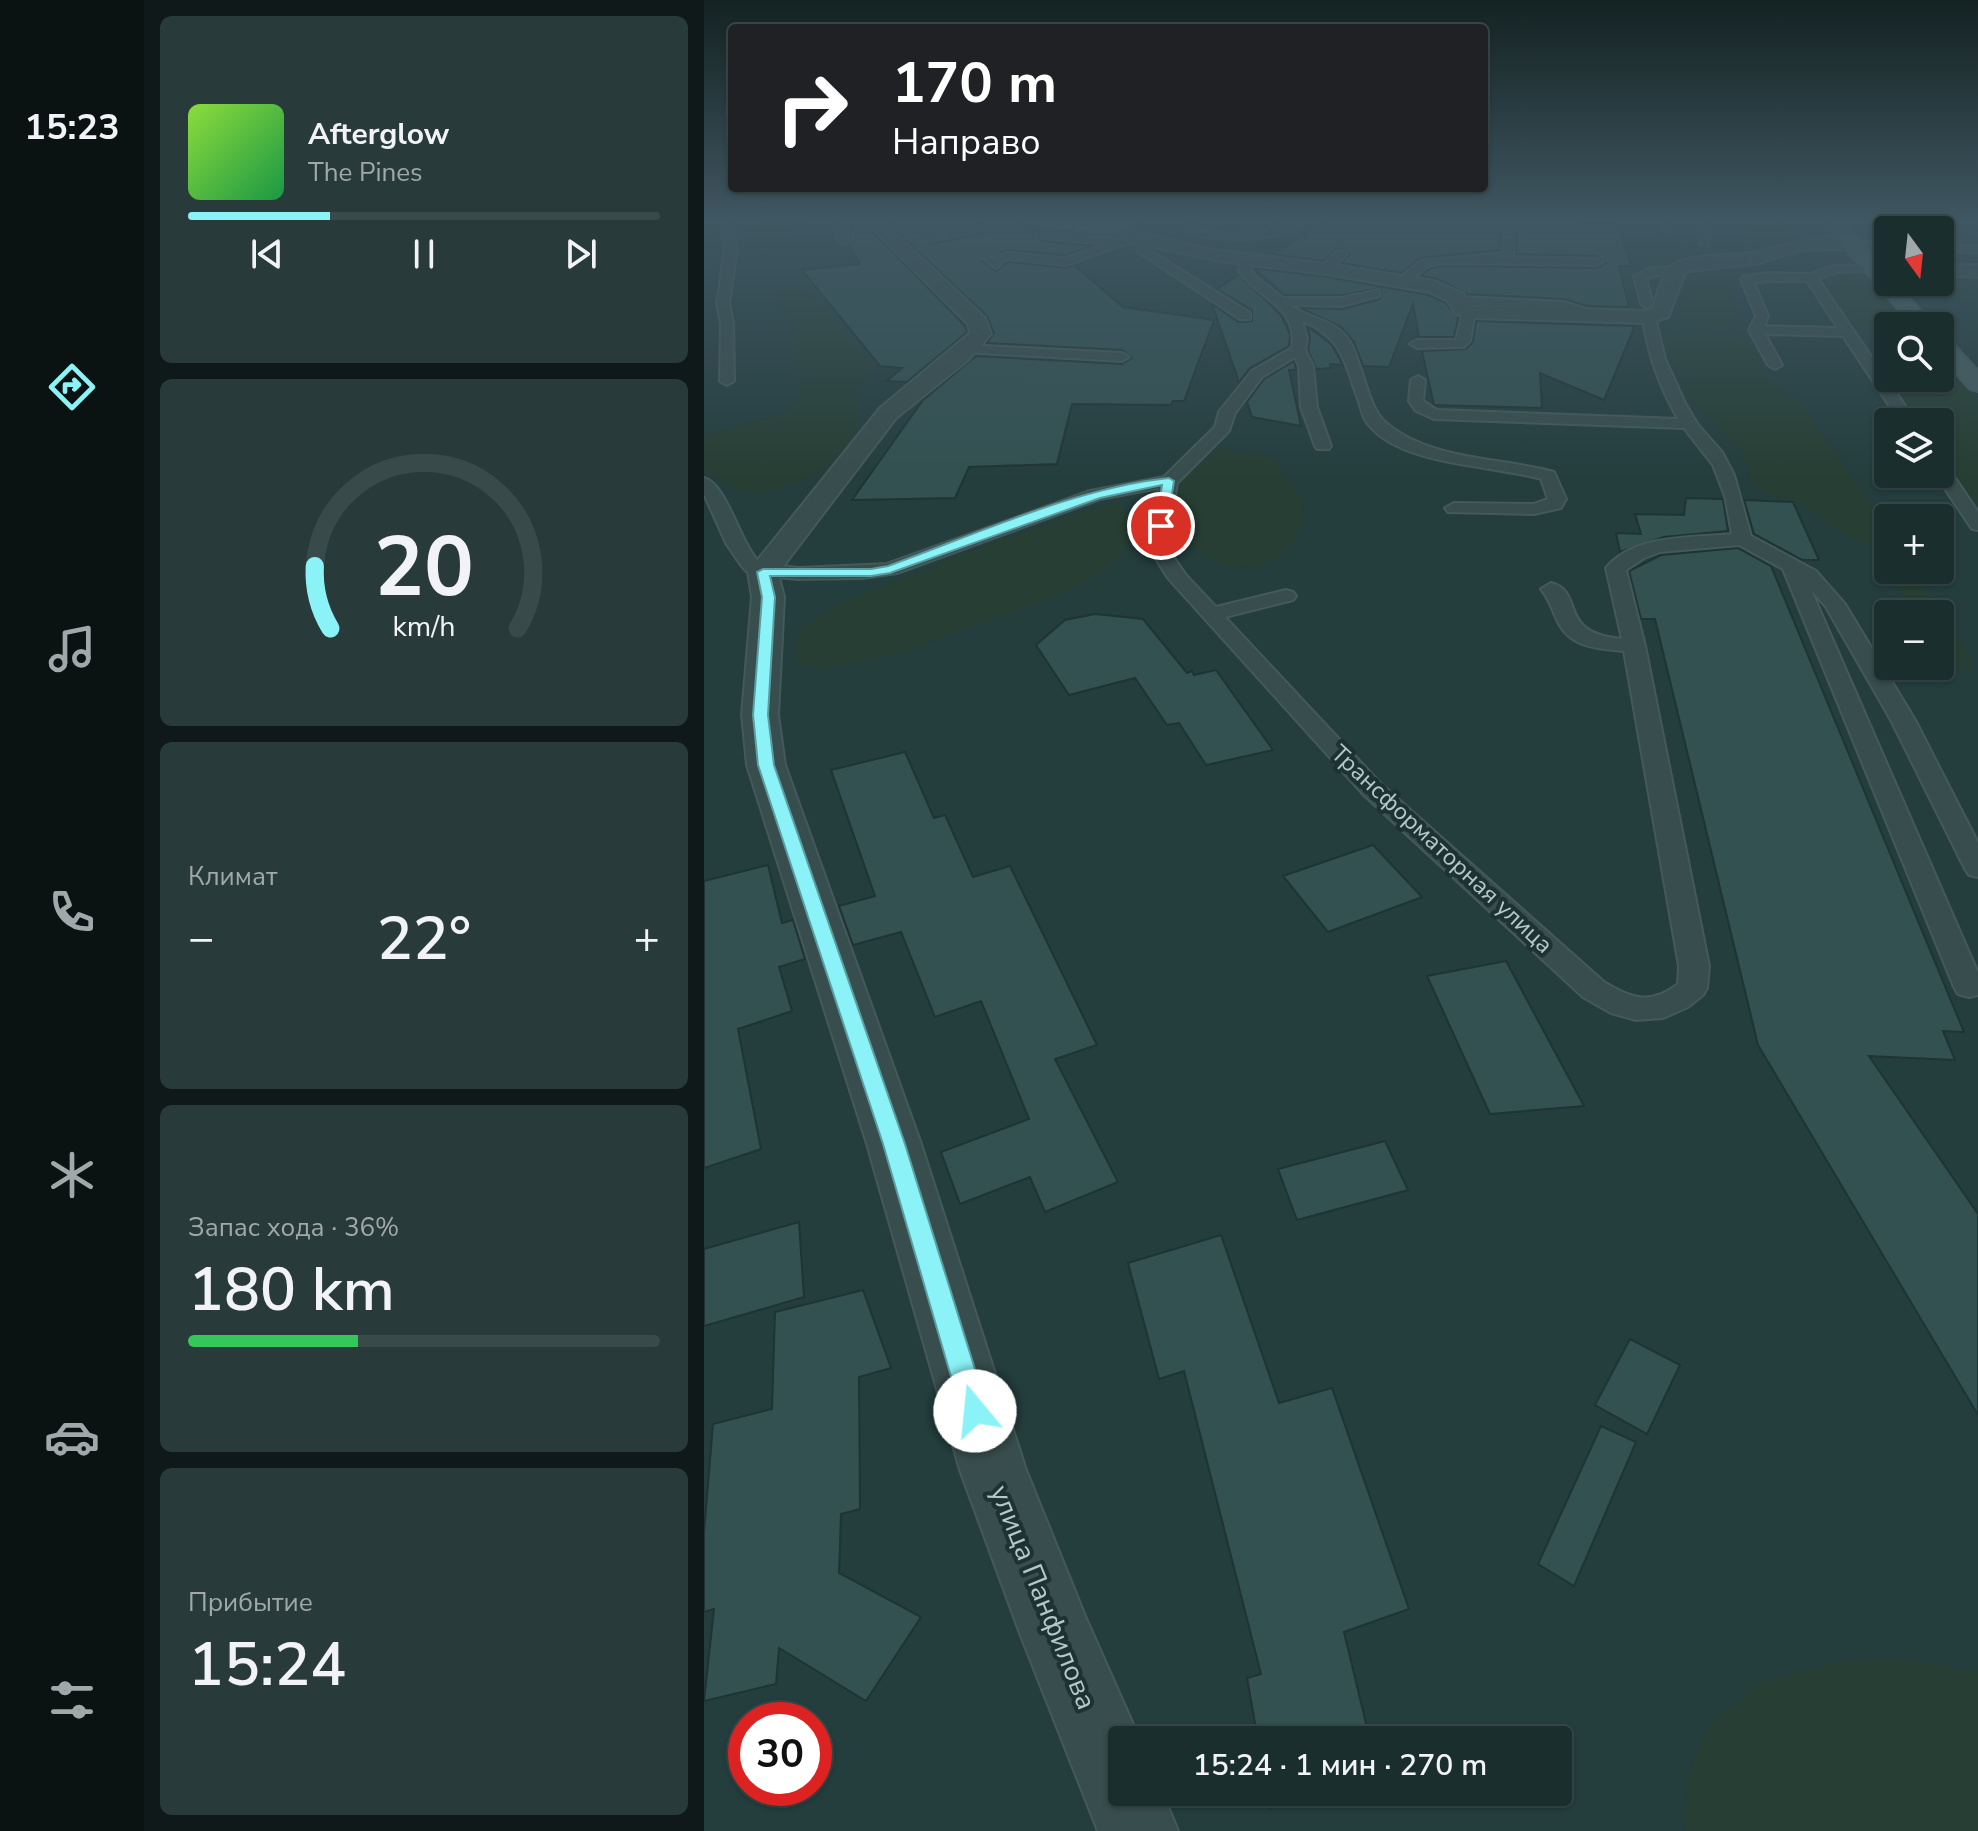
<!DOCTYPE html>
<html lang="ru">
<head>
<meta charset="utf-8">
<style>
  body { margin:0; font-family:"Nunito Sans",sans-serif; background:#283a3a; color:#f1f3f6; height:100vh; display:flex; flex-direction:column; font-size:30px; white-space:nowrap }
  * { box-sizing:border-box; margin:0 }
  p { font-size:26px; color:#a0a8aa }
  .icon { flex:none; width:44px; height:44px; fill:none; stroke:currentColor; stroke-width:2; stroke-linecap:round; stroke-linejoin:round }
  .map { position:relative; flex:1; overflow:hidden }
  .drawer { display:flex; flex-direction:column; gap:16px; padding:16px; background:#0f1919; width:560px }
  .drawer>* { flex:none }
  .hud { position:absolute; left:24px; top:24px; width:760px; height:168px; border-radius:8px; box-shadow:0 2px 6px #0004,0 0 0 2px #394a4a; background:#202124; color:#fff; overflow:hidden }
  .needle { width:52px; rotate:165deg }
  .buttons { position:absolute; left:1170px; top:216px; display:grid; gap:16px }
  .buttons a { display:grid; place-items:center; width:80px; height:80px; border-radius:8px; background:#1b2e2e; box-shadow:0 2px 6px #0004,0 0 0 2px #394a4a; font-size:40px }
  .speed { position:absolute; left:24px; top:1702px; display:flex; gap:16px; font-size:40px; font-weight:700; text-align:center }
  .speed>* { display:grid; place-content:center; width:104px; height:104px; border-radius:50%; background:#1b2e2e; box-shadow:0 2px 6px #0004,0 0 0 2px #394a4a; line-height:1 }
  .speed .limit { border:12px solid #d22; background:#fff; color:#111 }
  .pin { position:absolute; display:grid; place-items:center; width:68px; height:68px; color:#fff; margin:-34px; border:4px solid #fff; border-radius:50%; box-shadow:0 2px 8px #0007 }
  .me { position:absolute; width:88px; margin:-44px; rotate:343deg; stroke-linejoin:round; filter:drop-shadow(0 0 6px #0008) }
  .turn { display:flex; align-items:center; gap:28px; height:168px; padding:0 32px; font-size:36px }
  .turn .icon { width:104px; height:104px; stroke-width:2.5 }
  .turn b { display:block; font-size:56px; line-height:68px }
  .big { font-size:60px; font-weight:600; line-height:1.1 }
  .drawer .widget { flex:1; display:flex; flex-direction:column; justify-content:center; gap:12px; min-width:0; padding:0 28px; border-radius:12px; background:#283a3a }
  .drawer .dial { align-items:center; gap:0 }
  .dial svg { height:208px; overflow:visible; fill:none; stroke:#394a4a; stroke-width:7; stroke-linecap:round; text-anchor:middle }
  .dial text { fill:#f1f3f6; stroke:none }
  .song { display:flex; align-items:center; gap:24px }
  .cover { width:96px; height:96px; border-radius:12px; background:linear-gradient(135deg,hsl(90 70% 55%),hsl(140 70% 35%)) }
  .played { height:8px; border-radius:4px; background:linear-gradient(90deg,#8bf3f7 30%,#394a4a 30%) }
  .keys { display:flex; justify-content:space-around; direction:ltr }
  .heat { display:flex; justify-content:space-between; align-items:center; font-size:44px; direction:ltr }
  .charge { height:12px; border-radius:6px; background:linear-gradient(90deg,#34c759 36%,#394a4a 0) }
  .trip { position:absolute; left:404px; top:1726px; width:464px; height:80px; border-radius:8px; background:#1b2e2e; box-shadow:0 2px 6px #0004,0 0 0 2px #394a4a; font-weight:600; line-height:80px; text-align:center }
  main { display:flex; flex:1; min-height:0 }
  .tabs { display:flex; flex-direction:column; width:144px; justify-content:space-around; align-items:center; background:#0b1212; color:#a0a8aa }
  .tabs .icon { width:56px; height:56px }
  .tabs .current { color:#8bf3f7 }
  .tabs b { font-size:36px; color:#f1f3f6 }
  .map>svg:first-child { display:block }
  .green { fill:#263e33 }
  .building { fill:#335151; stroke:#1f3434; stroke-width:2 }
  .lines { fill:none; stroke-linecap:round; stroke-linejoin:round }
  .service-casing { stroke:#445959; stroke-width:4 }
  .minor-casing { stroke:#445959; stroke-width:4 }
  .tertiary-casing { stroke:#445959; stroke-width:4 }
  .secondary-casing { stroke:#445959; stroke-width:4 }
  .primary-casing { stroke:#445959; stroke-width:4 }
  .service { fill:#384d4d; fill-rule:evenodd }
  .minor { fill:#384d4d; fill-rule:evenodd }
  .tertiary { fill:#384d4d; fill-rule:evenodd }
  .secondary { fill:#465f60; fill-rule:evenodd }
  .primary { fill:#566d6d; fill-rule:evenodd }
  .route { fill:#8bf3f7; stroke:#5a9ea1; stroke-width:2 }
  .labels { text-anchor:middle; stroke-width:8; stroke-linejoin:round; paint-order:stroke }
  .street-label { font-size:24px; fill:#b4c8c9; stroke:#1d3232 }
  .near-street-label { font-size:28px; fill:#b4c8c9; stroke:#1d3232 }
</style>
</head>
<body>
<main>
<nav class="tabs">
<b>15:23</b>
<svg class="icon current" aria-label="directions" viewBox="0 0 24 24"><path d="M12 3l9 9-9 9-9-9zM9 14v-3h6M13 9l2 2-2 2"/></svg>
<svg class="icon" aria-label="music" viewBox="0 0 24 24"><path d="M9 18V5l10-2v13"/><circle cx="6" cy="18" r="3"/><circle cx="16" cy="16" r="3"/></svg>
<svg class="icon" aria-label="phone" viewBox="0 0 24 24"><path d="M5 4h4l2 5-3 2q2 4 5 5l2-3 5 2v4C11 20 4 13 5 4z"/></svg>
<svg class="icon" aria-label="climate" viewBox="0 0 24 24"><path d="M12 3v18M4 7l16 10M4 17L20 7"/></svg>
<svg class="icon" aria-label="car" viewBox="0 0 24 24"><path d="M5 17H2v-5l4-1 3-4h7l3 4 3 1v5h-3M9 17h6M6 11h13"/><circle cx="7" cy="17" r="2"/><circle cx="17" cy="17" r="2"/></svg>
<svg class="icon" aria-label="filters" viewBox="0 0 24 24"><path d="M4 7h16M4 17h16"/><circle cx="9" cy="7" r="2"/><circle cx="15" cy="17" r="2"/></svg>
</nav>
<section class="drawer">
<div class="widget">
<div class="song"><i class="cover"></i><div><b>Afterglow</b><p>The Pines</p></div></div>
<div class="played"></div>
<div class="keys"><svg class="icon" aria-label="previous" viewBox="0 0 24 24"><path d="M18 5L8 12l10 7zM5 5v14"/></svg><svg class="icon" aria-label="pause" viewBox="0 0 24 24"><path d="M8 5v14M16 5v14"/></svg><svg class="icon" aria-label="next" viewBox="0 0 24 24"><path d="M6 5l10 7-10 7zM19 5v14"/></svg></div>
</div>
<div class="widget dial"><svg viewBox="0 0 100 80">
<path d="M14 69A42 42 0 1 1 86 69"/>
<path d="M14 69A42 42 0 0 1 8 45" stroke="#8bf3f7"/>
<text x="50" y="56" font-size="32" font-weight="700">20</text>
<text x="50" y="72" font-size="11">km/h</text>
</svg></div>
<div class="widget"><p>Климат</p>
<div class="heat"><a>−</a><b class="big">22°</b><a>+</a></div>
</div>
<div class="widget"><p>Запас хода · 36%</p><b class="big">180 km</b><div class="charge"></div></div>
<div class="widget"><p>Прибытие</p><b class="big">15:24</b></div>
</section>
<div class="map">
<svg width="1274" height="1831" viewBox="0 0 1274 1831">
  <rect width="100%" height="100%" fill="#243d3d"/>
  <g class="green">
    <path d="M37 222H119L87 227V236L59 243 42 240Z"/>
    <path d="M1044 222H1085L1090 238 1044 255 1015 254 1018 247H1040Z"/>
    <path d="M749 223 952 232 993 246V261C975 267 952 276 934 265L932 258 940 255 942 248 928 243 758 231Z"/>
    <path d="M1102 249 1134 251 1118 255 1110 263 1062 270 1026 281 1036 321C1019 327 988 326 973 317L986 271 1061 261Z"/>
    <path d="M1139 271 1160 273 1207 326H1184V331L1152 328 1118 281Z"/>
    <path d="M90 290 102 293 123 308 165 365 163 375 152 392C152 404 158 416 154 429 141 465 73 502 35 491 21 487 11 476 0 467V436L78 413 93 404 96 392 91 352 94 326 74 306 71 297 77 292Z"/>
    <path d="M979 334 1032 336 1046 341 1064 381 1098 404 1184 530V570H1210L1270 662 1266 669 1230 670 1221 666H1236V614H1201L1202 605 1169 548 1126 525 1102 506 1047 488 1038 451 985 400 959 342 961 337Z"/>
    <path d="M1236 359 1274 402V507L1236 452V422H1216L1186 378H1236Z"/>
    <path d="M515 448 565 455 598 498 601 518 585 549 565 562 548 567 526 568 488 548 482 540 475 489 479 478Z"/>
    <path d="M413 504C428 512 428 526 429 541L407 566 366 591 197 653 122 669 98 665 90 657 96 630 125 608 155 595 291 542 391 508Z"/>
    <path d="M1197 1658 1274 1672V1831H980L985 1772 1002 1729 1055 1683 1136 1661Z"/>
  </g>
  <g class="building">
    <path d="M150 222H159L261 326 263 332 203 382 183 381 198 368 176 366 98 270 156 264 144 244Z"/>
    <path d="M183 222H285L218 236 227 244 307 227 339 231 335 234 338 241 388 246 361 255 303 250 278 261 292 271 304 262 362 268 370 265 419 307 510 320 480 401H469L467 405 368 404 353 464 265 467 251 498 148 500 219 400 272 356 418 364 428 358 418 350 283 343 290 333 283 316Z"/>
    <path d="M622 222H861L914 225 927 266H915L925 307 883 306 860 299 763 294 731 278 717 276 725 269 737 266 893 268 902 263 893 256 812 254 813 234 807 228 797 234 796 250 716 258 697 273 638 263 646 253 634 248 620 261 569 254Z"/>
    <path d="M550 268 623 277 724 295 742 303 754 318 750 337H715L709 304 685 367 659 366 650 342 637 327 597 308 639 309 676 299 677 288 638 295H580Z"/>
    <path d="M535 275 577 315 586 334 585 346 546 368 535 382 508 304 534 322 548 321V310L513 289Z"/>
    <path d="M772 321 929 326 930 328 900 400 836 373 838 408 730 405 718 351 762 349 769 342Z"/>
    <path d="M603 326 628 345 639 365 626 364 627 368 612 369 604 350 606 337Z"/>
    <path d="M590 361 592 370H585L597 426 548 417 543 402 560 379Z"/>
    <path d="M982 498 1019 499 1024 531 960 537 916 552 912 533 937 534 931 514 980 515Z"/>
    <path d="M1040 500 1089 502 1115 560H1098L1050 534Z"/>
    <path d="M1034 548 1067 566 1260 1032 1239 1031 1251 1060 1165 1056 1274 1214V1415L1054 1045 951 619H937L925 571 957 555Z"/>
    <path d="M391 614 439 619 483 673 488 671 490 675 512 670 569 750 502 765 475 723 463 725 431 678 365 695 332 645 361 620Z"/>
    <path d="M201 752 230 818 241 815 269 877 306 866 393 1045 351 1059 414 1182 341 1212 326 1177 256 1204 237 1152 325 1119 277 1001 231 1017 197 932 149 945 135 906 171 896 127 770Z"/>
    <path d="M669 845 718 897 624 932 579 876Z"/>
    <path d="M64 865 78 923 89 920 101 959 75 967 88 1011 34 1029 57 1149 0 1168V881Z"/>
    <path d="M802 961 880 1106 786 1114 723 976Z"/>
    <path d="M681 1141 704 1190 593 1220 574 1169Z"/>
    <path d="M95 1222 100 1297 0 1326V1249Z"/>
    <path d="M517 1235 575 1403 628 1388 705 1609 640 1632 666 1740H554L543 1678 557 1674 480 1371 455 1379 424 1263Z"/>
    <path d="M159 1290 187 1368 155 1377 156 1509 137 1514 135 1573 217 1617 162 1701 75 1648 72 1684 0 1701 10 1609 0 1612V1532L9 1424 68 1409 71 1312Z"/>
    <path d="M926 1339 976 1365 943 1434 891 1405Z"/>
    <path d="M897 1426 932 1442 870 1586 834 1564Z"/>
    <path d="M564 1792H618L566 1808Z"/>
  </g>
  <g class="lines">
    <g class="service-casing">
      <g id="service">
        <path d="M15 222H25L33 247 25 304 29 323 30 381 23 385 16 381 17 323 13 304 21 247Z"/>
        <path d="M137 222H147L142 230 144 241 139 244 134 241 132 230Z"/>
        <path d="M297 222H316L226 241 221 238Z"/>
        <path d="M477 222H487L491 229C514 234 537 234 560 229 575 226 588 221 603 222 571 243 519 242 483 233Z"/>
        <path d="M954 222H964L967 229 958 231Z"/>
        <path d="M994 222H1004L1005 246 996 244Z"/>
        <path d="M1199 222H1209L1215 230H1205Z"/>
        <path d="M805 231 810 234 809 257 893 259 899 262 893 265 737 263 724 266 702 284 692 281 716 261 799 253 800 234Z"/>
        <path d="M342 233 418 240 433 235 438 238 362 265 304 259 294 262 297 265 291 268 281 260 304 253 361 258 403 244 338 238V234Z"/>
        <path d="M453 240 457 241V245L445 250 546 313V319H536L433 251 436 245Z"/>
        <path d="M1147 241 1184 243V249L1143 246 1142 244Z"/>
        <path d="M1236 245 1274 246V252L1236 251Z"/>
        <path d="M633 251 643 253 627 271H619L617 269Z"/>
        <path d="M537 257H545L547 271 551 276 579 298H638L675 290V296L638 306 586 305C606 320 634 319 647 344 658 364 665 409 681 422 726 461 796 457 850 472L862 499 857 508 830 514 744 512 741 508 750 503 830 504 844 499 837 479C789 465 697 466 664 424 659 419 657 409 655 402 641 364 639 336 598 321L603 338 601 350 609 366 613 407 627 446 625 449H613L611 446 597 407 595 366 591 357 558 377 531 413 525 431 473 483 463 548 481 574 512 607 582 590 589 592 592 596 589 600 521 617 677 784 900 982C927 999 947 1005 974 984L975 966 920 651C895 649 867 648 854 622 848 610 846 600 837 589L847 583C882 592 851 633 918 639L902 568C930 534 988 538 1028 534L1021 496 1009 465 980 428 730 419 712 411 705 401 707 380 714 376 721 380 719 401 733 410 974 419C956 387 943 353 939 317L950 314 961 359 981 403 994 425 1018 452 1030 475 1047 536 1112 571 1141 604 1211 720 1274 843V877L1265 875 1261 869 1187 720 1122 607 1107 590 1274 973V995L1265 997 1254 994 1250 987 1079 569 1035 545 956 552 940 558 922 570 941 646 1005 966 1003 988 999 995 984 1007 959 1018 932 1020 907 1013 879 997 659 794 464 578 445 548 455 488 396 499 193 573 158 578 94 579 59 576 42 571 37 565 22 543 0 494V478C23 484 36 544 56 563L94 568 183 564 386 491 460 477 511 427 515 412 548 371 588 348C595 307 555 299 535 271Z"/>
        <path d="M1130 266 1167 265 1173 268 1167 271 1132 272 1114 279 1212 422H1196L1139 336 1061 334 1078 365 1071 369 1064 365 1045 330 1052 316 1037 280 1039 277 1063 273 1106 274ZM1063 281H1103L1134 328 1060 326 1064 316 1050 283Z"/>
        <path d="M946 268 973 267 979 270 942 278 949 304 943 308 937 304 930 276Z"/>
        <path d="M756 297 860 302 904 316 898 320 860 310 752 304V298Z"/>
        <path d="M765 308 771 312 766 341 760 347 713 348 706 344 713 340H752L759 312Z"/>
        <path d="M263 345 418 353 425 357 418 361 258 352 256 349Z"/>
        <path d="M1236 464 1242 465 1274 512V530L1268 529 1231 474H1236Z"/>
      </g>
    </g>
    <g class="minor-casing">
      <g id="minor">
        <path d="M162 222H179L281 318 287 334 264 360 192 418 74 573 80 597 74 715 81 765 217 1144 322 1470 381 1616 436 1740H418V1792H458L474 1831H394L317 1636 256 1470 163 1144 43 765 38 715 48 597 44 572 176 408 266 333 264 324Z"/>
        <path d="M412 223 438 234 515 251 623 264 730 281 759 293 767 306 943 311 948 309C953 297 958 272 969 265 985 254 1028 256 1048 253 1072 250 1136 225 1156 244L1147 249 1097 250 1054 263 985 271 981 273 964 317 945 323 765 318 752 314 744 301 725 292 623 274 515 261 427 242 404 228Z"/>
      </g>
    </g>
    <g class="tertiary-casing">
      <path id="tertiary" d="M1236 265H1274V277L1236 275Z"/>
    </g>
    <g class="secondary-casing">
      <g id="secondary">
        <path d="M1124 222H1140L1184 274V282H1191L1230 326H1209L1141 248Z"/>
        <path d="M1236 337 1244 338 1274 371V391L1266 389 1236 356Z"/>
      </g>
    </g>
    <g class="primary-casing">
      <path id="primary" d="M333 222H434L412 233 341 227Z"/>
    </g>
    <use href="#service" class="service"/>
    <use href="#minor" class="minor"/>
    <use href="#tertiary" class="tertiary"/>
    <use href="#secondary" class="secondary"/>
    <use href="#primary" class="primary"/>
  </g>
  <linearGradient id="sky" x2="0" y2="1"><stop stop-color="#142222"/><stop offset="0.46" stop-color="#3f5762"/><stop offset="1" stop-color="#3f5762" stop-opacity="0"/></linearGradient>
  <rect width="1274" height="478" fill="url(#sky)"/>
  <path class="route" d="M465 478 470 481 463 526 457 529 451 526 458 485 396 498 186 573 167 576H66L71 597 64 715 70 765 201 1144 284 1411 280 1420 271 1423 261 1420 257 1411 179 1144 54 765 49 715 58 597 53 572 59 569H167L184 566C270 535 374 487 465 478Z"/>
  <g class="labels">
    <g class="street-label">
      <text transform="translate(738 849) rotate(43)" y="8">Трансформаторная улица</text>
    </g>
    <g class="near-street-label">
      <text transform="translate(340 1597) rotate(68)" y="10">улица Панфилова</text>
    </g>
  </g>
</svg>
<div class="buttons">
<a><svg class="needle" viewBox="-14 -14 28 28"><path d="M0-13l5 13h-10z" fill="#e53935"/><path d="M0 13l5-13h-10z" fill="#a0a8aa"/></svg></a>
<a><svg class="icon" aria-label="search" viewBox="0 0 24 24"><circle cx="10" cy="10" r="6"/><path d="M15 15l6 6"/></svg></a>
<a><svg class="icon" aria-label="layers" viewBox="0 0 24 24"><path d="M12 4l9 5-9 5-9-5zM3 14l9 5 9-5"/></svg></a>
<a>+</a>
<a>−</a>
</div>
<div class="speed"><div class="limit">30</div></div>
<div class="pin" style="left:457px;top:526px;background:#d93025"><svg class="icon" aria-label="arrive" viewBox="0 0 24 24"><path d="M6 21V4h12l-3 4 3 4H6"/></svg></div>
<svg class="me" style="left:271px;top:1411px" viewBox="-20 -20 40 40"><circle r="19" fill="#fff"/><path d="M0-13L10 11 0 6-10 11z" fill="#8bf3f7"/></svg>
<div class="trip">15:24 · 1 мин · 270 m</div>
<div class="hud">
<div class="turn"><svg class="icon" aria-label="right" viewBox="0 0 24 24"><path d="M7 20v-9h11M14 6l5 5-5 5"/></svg><div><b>170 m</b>Направо</div></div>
</div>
</div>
</main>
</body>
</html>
